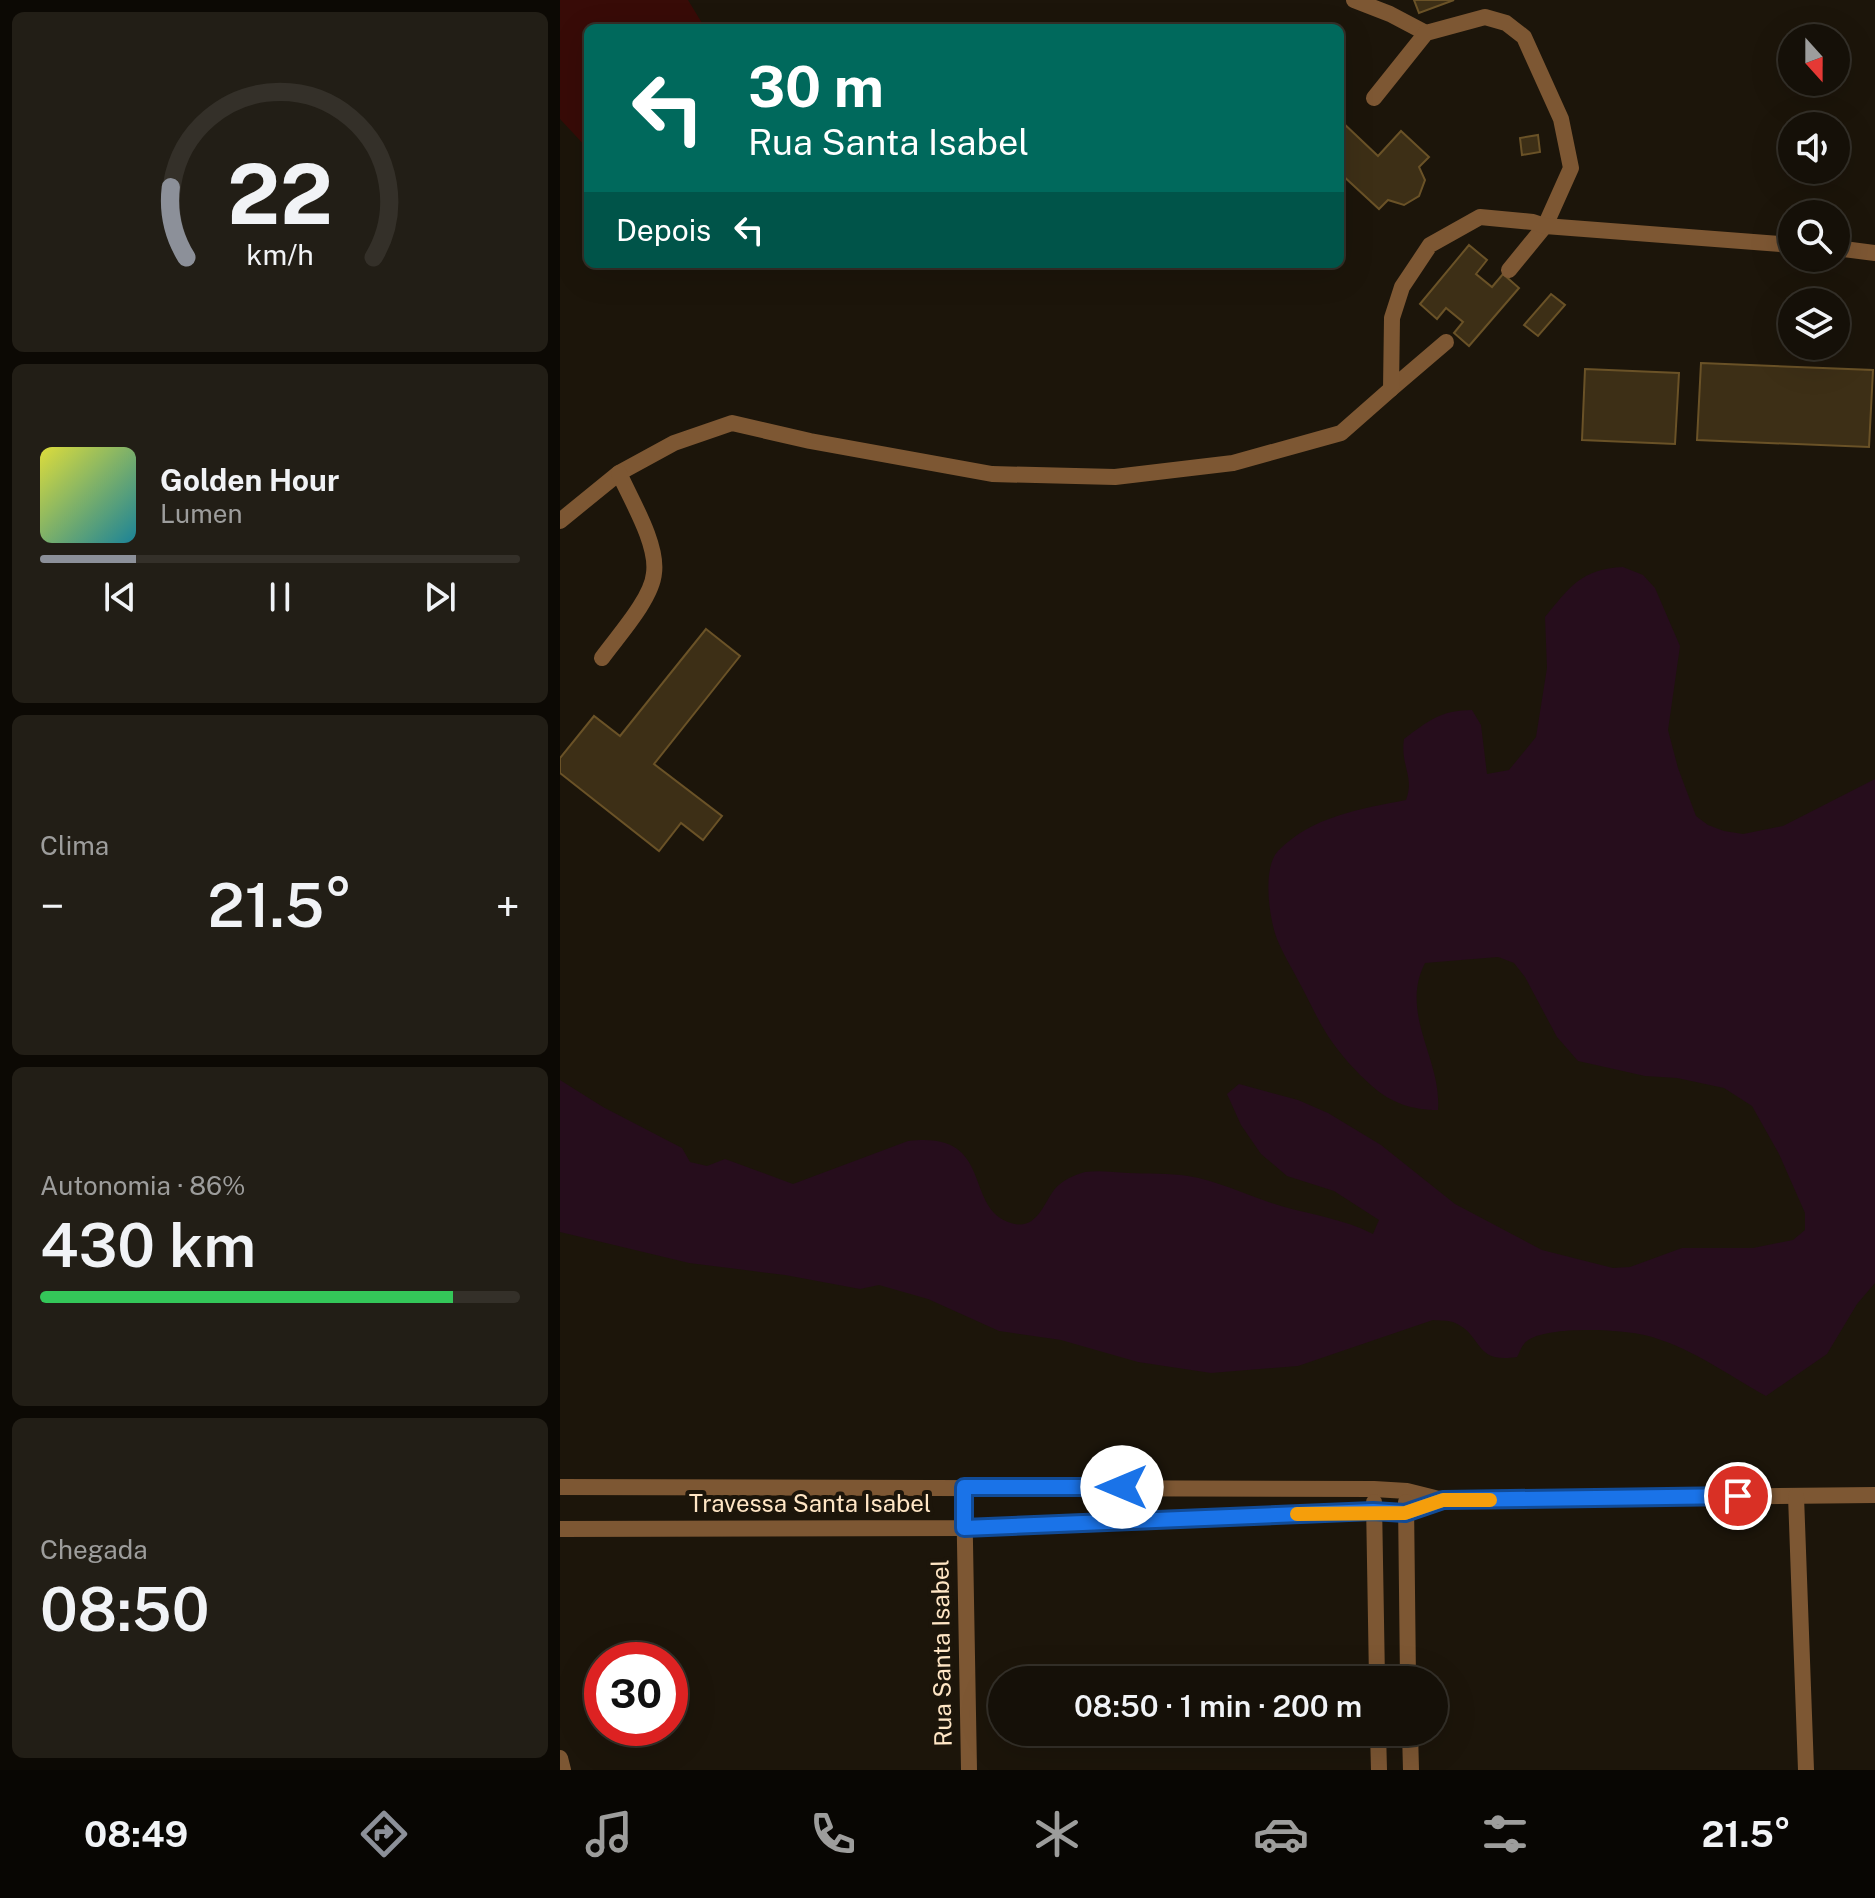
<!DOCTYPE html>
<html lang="pt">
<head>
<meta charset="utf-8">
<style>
  body { margin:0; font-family:"Public Sans",sans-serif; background:#221e16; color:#f1f3f6; height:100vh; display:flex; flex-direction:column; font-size:30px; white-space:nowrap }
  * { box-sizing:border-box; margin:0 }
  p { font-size:26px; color:#9d9d9c }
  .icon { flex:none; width:44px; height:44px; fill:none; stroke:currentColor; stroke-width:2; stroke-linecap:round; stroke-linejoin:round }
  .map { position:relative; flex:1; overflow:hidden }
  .sheet { display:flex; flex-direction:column; gap:12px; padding:12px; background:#0c0904; width:560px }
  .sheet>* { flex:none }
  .hud { position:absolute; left:24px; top:24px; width:760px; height:244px; border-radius:12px; box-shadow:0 8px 32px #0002,0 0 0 2px #343029; background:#00695c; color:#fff; overflow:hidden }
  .needle { width:52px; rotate:159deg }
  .tools { position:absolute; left:1218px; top:24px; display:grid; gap:16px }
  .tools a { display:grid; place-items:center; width:72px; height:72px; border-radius:50%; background:#151008; box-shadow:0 8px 32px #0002,0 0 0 2px #343029; font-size:40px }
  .speed { position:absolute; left:24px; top:1642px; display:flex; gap:16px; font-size:40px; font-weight:700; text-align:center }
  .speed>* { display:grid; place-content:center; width:104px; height:104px; border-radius:50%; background:#151008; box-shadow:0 8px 32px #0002,0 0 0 2px #343029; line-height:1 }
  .speed .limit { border:12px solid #d22; background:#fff; color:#111 }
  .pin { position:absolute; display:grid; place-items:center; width:68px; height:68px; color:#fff; margin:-34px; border:4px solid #fff; border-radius:50%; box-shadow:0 2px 8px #0007 }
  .me { position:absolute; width:88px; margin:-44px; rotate:270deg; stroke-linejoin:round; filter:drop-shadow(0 0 6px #0008) }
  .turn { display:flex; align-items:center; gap:28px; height:168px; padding:0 32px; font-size:36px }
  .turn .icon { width:104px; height:104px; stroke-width:2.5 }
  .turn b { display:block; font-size:56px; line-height:68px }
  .then { display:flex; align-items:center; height:76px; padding:0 32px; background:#0003; gap:16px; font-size:30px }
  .big { font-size:60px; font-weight:600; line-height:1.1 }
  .sheet .tile { flex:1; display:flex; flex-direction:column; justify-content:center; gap:12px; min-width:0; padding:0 28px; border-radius:12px; background:#221e16 }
  .sheet .dial { align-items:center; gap:0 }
  .dial svg { height:208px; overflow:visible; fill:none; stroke:#343029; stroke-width:7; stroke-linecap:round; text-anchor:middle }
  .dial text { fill:#f1f3f6; stroke:none }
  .song { display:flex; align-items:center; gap:24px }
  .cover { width:96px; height:96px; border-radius:12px; background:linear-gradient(135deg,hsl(60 70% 55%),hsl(190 70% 35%)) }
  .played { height:8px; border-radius:4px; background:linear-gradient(90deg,#8c9099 20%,#343029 20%) }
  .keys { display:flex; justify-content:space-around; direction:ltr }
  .heat { display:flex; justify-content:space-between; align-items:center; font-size:44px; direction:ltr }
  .charge { height:12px; border-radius:6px; background:linear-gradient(90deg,#34c759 86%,#343029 0) }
  .trip { position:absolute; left:428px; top:1666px; width:460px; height:80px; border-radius:40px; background:#151008; box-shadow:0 8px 32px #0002,0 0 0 2px #343029; font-weight:600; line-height:80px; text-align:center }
  .dock { display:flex; height:128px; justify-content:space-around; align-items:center; background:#080603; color:#9d9d9c }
  .dock .icon { width:56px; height:56px }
  .dock .current { color:#8c9099 }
  .dock b { font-size:36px; color:#f1f3f6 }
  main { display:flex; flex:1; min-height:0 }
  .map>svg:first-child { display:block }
  .green { fill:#260d1c }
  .water { fill:#380b07 }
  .building { fill:#3d2f16; stroke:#6a5227; stroke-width:2 }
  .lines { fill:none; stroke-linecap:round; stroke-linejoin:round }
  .lane { stroke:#7d5733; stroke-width:16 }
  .street { stroke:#7d5733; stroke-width:16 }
  .route-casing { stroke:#114b97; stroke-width:20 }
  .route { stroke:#1a73e8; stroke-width:14 }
  .slow { stroke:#f59e0b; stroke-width:14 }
  .labels { text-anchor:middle; stroke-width:8; stroke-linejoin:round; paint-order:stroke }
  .street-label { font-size:24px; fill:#ffe6c5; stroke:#1c150a }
</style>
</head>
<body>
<main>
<section class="sheet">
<div class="tile dial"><svg viewBox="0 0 100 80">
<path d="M14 69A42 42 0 1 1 86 69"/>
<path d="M14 69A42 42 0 0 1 8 42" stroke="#8c9099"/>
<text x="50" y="56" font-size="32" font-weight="700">22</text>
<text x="50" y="72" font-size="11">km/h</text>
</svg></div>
<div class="tile">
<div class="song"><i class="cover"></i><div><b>Golden Hour</b><p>Lumen</p></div></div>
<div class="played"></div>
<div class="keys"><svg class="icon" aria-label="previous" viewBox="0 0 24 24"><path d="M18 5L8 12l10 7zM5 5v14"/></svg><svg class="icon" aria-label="pause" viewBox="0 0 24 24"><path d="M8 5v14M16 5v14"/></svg><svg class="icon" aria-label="next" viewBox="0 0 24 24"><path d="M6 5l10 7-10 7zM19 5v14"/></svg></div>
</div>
<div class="tile"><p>Clima</p>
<div class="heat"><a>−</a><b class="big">21.5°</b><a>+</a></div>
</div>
<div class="tile"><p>Autonomia · 86%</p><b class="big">430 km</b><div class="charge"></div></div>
<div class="tile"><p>Chegada</p><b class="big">08:50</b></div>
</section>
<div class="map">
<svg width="1315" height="1770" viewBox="0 0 1315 1770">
  <rect width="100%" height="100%" fill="#1c150a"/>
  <path class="green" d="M1063 567 1083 575 1095 588 1120 646 1108 730 1118 768 1136 816 1148 825 1164 831 1183 834 1223 826 1315 779V1283L1297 1304 1267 1354 1206 1396C1170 1376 1134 1350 1095 1338 1070 1329 988 1325 967 1341 962 1344 960 1352 957 1357 912 1364 924 1334 893 1322 887 1320 879 1321 873 1320L738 1366 651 1373 578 1362 501 1340 439 1331 368 1299 319 1285 300 1289 225 1275 129 1263 0 1232V1080L43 1107 122 1148 130 1162 147 1166 165 1159 233 1184 348 1141C436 1130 402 1208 451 1223 476 1231 483 1205 494 1190 502 1180 514 1175 525 1172 539 1170 554 1172 568 1173 588 1174 609 1173 628 1176 659 1181 691 1197 721 1206 752 1215 784 1219 813 1234L819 1220 774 1191 727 1176 701 1154 681 1125 667 1094 679 1084 738 1100 768 1113 821 1145 895 1204 982 1250 1053 1268 1070 1267 1122 1248H1193L1233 1240 1245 1230V1213L1219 1154 1192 1106 1164 1088 1117 1078 1085 1076 1018 1061 997 1037 965 977 954 963 938 957 865 963C839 1014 882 1059 878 1110 852 1110 831 1103 812 1086 795 1071 780 1054 768 1036 757 1019 749 1000 739 982 732 968 723 954 717 939 709 918 702 868 718 851 752 816 801 809 846 800 855 776 840 766 844 739 868 721 881 710 912 710L921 725 927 774 949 770 976 737 987 668 985 617C1010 587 1021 569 1063 567Z"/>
  <path class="water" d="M0 0H128L145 28H28V149L0 119Z"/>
  <g class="building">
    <path d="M854 0H894L859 13Z"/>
    <path d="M780 120 818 156 841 131 869 157 859 167 865 180 859 196 844 205 828 200 819 209 780 173Z"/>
    <path d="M978 135 980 152 962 155 960 138Z"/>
    <path d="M909 245 927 260 916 274 932 287 943 274 959 288 909 346 894 333 903 322 886 308 877 319 860 304Z"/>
    <path d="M991 294 1005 305 978 336 964 325Z"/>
    <path d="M1141 363 1313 370 1309 447 1137 440Z"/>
    <path d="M1025 369 1119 373 1115 444 1022 440Z"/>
    <path d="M146 629 180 656 94 764 162 816 143 840 121 823 99 851 0 773V758L34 716 60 736Z"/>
  </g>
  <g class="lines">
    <g class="lane">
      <path d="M794 0 830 14 866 33"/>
      <path d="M814 98 866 33 925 17 946 23 964 37 1001 119 1011 168 985 226 949 270"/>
      <path d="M1276 248 1315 253"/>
      <path d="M831 389 886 342"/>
      <path d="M0 521 59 473 114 443 172 423 250 441 432 474 555 477 673 463 781 433 831 389 832 318 842 287 870 245 920 217 973 222 985 226 1232 245"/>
      <path d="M42 658C57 637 92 599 94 573 98 544 71 500 59 473"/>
    </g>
    <g class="street">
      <path d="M0 1487 814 1489 847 1491 883 1500 1315 1495"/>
      <path d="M404 1487 409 1770"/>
      <path d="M1236 1496 1246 1770"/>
      <path d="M814 1502 817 1680"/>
      <path d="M846 1502 848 1680"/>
      <path d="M0 1529 404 1528 813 1511 845 1513 881 1501"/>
      <path d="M818 1732 819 1770"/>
      <path d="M850 1732 851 1770"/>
      <path d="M0 1758 3 1770"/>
    </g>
  </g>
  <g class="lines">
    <g class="route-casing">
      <path id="route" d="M562 1487H404V1528L813 1511 845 1513 883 1500 1178 1496"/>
    </g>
    <use href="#route" class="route"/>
    <path class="slow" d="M737 1514 845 1513 883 1500H930"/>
  </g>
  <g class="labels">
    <g class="street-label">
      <text x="250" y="1512">Travessa Santa Isabel</text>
      <text transform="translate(382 1653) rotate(-91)" y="8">Rua Santa Isabel</text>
    </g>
  </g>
</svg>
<div class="tools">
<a><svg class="needle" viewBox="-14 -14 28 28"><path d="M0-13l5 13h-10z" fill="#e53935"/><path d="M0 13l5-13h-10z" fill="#9d9d9c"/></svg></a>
<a><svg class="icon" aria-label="sound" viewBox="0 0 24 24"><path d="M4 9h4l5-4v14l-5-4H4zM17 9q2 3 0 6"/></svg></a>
<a><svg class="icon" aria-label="search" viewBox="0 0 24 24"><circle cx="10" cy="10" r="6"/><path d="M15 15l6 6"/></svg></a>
<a><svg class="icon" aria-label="layers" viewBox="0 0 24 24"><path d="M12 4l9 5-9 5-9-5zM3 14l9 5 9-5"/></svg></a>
</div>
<div class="speed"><div class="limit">30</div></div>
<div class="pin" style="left:1178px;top:1496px;background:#d93025"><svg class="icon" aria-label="arrive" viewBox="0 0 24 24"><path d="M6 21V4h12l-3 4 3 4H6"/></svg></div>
<svg class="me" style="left:562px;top:1487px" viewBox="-20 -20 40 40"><circle r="19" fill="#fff"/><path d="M0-13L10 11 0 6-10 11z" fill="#1a73e8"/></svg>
<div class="trip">08:50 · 1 min · 200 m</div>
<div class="hud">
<div class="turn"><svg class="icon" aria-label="left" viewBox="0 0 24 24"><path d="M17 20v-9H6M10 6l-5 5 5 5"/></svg><div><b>30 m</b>Rua Santa Isabel</div></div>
<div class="then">Depois<svg class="icon" aria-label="left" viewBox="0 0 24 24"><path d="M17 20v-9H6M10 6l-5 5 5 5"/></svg></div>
</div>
</div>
</main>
<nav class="dock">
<b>08:49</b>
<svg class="icon current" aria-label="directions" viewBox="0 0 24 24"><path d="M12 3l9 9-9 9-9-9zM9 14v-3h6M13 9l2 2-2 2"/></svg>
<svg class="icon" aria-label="music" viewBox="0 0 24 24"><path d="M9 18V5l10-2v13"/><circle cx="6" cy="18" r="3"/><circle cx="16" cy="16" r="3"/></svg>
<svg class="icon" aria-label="phone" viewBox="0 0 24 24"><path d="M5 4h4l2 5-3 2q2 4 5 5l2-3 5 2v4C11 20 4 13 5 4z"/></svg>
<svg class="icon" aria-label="climate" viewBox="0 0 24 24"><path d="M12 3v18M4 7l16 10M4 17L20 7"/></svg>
<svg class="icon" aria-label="car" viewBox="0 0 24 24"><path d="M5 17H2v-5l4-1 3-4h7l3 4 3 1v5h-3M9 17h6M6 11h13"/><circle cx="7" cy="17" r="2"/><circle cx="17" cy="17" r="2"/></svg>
<svg class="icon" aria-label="filters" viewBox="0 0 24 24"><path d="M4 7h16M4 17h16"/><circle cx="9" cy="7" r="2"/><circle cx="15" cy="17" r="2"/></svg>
<b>21.5°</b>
</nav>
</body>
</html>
